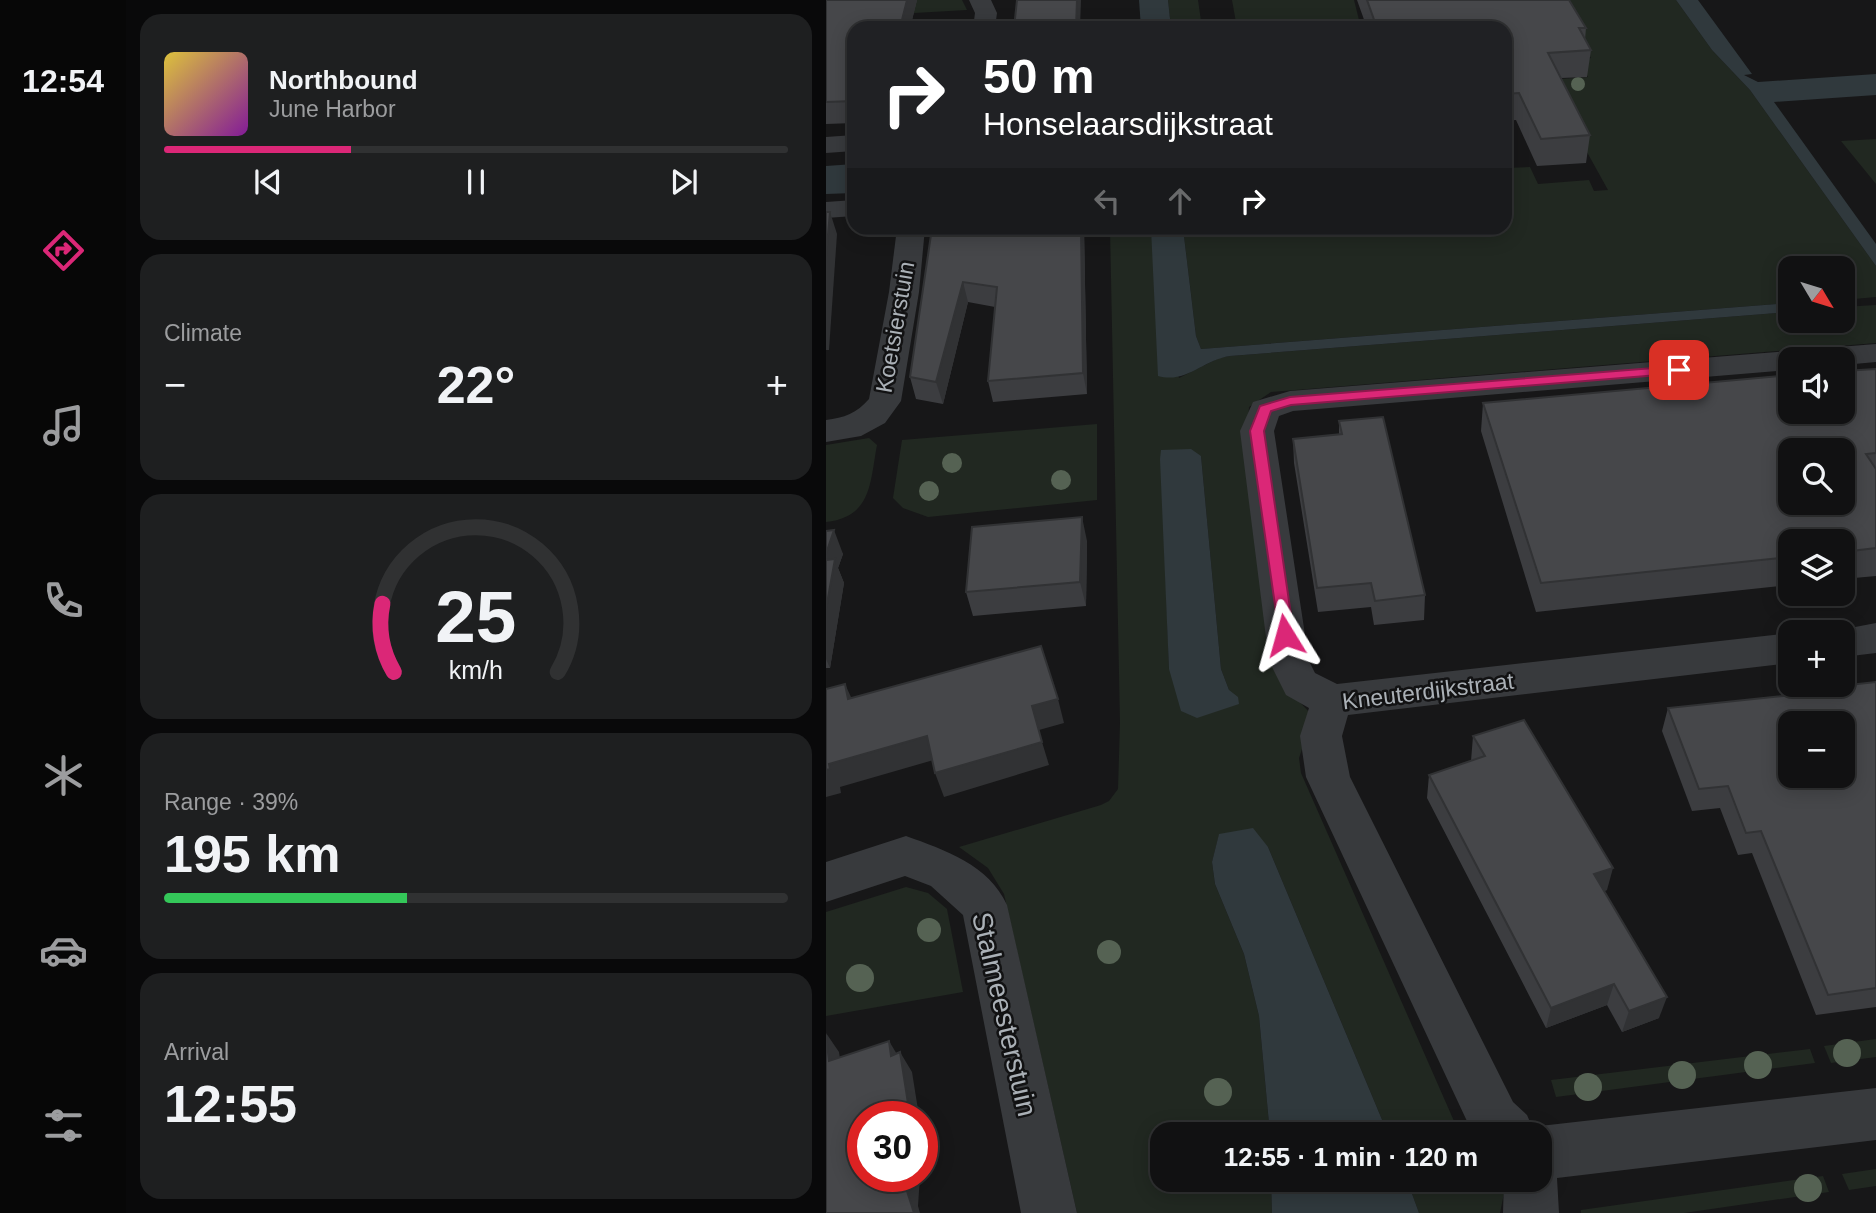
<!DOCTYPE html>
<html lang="en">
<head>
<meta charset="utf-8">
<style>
  body { margin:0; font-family:Arial,sans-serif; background:#1e1f20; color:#f1f3f6; height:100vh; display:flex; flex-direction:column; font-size:26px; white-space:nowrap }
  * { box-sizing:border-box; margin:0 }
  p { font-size:23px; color:#9c9d9f }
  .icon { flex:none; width:38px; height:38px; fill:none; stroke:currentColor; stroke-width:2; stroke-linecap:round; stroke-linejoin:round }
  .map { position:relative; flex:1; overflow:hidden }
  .sheet { display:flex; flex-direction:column; gap:14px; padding:14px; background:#09090a; width:700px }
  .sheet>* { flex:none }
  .guide { position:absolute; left:21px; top:21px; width:665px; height:214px; border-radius:21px; box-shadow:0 4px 18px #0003,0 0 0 2px #303132; background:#202124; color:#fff; overflow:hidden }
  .needle { width:46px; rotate:128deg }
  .tools { position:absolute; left:952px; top:256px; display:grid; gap:14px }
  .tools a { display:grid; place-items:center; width:77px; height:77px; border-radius:14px; background:#111112; box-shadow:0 4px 18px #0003,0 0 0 2px #303132; font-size:35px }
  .speed { position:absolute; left:21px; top:1101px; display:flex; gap:14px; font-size:35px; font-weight:700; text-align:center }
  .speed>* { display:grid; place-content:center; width:91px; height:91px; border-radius:50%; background:#111112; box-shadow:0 4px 18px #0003,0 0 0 2px #303132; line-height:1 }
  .speed .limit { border:10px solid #d22; background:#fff; color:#111 }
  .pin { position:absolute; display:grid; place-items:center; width:60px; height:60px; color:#fff; margin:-30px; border-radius:14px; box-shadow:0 4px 10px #0006 }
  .me { position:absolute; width:77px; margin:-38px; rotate:352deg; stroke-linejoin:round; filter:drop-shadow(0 0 5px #0008) }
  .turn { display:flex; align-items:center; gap:24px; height:147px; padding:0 21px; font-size:32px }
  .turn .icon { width:91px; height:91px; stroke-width:2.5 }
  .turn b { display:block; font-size:49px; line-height:60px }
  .lanes { display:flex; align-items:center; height:66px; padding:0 21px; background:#0003; justify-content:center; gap:35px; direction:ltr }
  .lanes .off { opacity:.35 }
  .big { font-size:52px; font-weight:800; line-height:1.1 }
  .sheet .widget { flex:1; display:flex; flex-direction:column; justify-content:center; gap:10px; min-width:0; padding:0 24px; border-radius:21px; background:#1e1f20 }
  .sheet .dial { align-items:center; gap:0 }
  .dial svg { height:182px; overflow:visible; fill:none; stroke:#303132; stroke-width:7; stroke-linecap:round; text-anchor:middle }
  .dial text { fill:#f1f3f6; stroke:none }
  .song { display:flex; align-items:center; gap:21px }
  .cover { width:84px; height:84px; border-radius:10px; background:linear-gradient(135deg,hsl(50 70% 55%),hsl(290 70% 35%)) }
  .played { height:7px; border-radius:4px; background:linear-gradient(90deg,#db2777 30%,#303132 30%) }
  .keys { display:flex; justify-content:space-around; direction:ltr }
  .heat { display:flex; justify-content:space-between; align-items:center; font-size:38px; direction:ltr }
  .charge { height:10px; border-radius:5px; background:linear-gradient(90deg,#34c759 39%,#303132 0) }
  .trip { position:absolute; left:324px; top:1122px; width:402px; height:70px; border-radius:21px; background:#111112; box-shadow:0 4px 18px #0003,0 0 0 2px #303132; font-weight:800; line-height:70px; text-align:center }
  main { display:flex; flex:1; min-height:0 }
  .tabs { display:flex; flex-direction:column; width:126px; justify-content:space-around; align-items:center; background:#070707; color:#9c9d9f }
  .tabs .icon { width:49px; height:49px }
  .tabs .current { color:#db2777 }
  .tabs b { font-size:32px; color:#f1f3f6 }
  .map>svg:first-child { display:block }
  .green { fill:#212821; fill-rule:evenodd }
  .water { fill:#30393d }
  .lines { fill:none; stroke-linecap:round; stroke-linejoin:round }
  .minor { fill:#383a3d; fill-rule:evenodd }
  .tree { fill:#556253 }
  .wall { fill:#3c3d40 }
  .shaded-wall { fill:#313234 }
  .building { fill:#46474a; stroke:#313234; stroke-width:2; fill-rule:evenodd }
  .route { fill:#db2777; stroke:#8e194d; stroke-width:2 }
  .labels { text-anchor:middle; stroke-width:5; stroke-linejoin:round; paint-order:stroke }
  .street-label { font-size:23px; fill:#aab0b6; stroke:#121213 }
  .near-street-label { font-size:28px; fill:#aab0b6; stroke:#121213 }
</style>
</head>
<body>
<main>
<nav class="tabs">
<b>12:54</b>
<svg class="icon current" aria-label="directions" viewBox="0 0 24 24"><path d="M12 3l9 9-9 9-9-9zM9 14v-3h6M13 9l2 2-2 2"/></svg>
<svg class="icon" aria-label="music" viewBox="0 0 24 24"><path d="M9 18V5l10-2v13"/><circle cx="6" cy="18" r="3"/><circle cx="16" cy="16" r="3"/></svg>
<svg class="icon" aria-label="phone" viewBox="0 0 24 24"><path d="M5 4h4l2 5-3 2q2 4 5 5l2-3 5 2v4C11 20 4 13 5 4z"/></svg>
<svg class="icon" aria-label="climate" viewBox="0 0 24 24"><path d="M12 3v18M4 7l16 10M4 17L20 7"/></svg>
<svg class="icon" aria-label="car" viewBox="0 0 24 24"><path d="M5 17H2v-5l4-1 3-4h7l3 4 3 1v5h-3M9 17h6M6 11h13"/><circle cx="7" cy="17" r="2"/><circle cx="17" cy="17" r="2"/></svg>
<svg class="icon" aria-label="filters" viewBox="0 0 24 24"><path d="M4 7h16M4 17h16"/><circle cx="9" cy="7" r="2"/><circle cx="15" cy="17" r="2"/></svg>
</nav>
<section class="sheet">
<div class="widget">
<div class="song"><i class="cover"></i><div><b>Northbound</b><p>June Harbor</p></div></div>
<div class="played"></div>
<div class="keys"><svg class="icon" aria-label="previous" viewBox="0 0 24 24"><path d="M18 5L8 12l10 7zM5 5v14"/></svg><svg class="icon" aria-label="pause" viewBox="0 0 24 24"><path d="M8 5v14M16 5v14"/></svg><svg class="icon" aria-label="next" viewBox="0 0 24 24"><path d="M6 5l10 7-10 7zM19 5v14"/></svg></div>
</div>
<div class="widget"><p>Climate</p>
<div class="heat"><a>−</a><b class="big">22°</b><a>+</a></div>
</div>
<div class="widget dial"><svg viewBox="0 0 100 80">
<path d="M14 69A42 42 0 1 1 86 69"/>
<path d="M14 69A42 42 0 0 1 9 39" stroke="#db2777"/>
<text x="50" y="56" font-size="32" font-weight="700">25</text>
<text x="50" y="72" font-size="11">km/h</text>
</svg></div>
<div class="widget"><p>Range · 39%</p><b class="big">195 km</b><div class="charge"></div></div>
<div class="widget"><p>Arrival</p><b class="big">12:55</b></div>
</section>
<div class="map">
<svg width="1050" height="1213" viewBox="0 0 1050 1213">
  <rect width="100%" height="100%" fill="#171718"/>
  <g class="green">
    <path d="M0 0H136L141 10 0 18Z"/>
    <path d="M342 0H372L376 28H345Z"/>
    <path d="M406 0H528L534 24 516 26V28H411Z"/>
    <path d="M728 0H850L886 50 924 90 1050 266V297L1017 300V268H964V303L375 349 370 336 357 228H679V168L704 167 712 184 763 180 768 191 782 190 721 80 762 77 753 60 765 58Z"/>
    <path d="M1050 139V184L1015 141Z"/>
    <path d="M284 228H325L353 378 393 358 404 356 964 312V320H1017V307L1050 305V343L445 392 423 407 422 423 463 691 487 716 473 758 475 773 628 1121 638 1134H562L442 847 393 835 386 862 389 884 418 954 433 1016 444 1134H336V1180H445L446 1213H251L178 894 162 868 133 847 275 805 283 801 292 789 294 723ZM335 450 375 456 395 669 403 690 343 669Z"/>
    <path d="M271 424V500L102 517 77 508 67 498 76 440Z"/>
    <path d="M43 438 51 445C44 482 46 517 0 522V445Z"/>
    <path d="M80 887 102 893 121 909 137 992 0 1016V912Z"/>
    <path d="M1050 1039V1057L1005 1063 998 1046Z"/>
    <path d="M984 1049 989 1063 730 1097 725 1080Z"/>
    <path d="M1050 1169V1186L1023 1190 1016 1174Z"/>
    <path d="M997 1176 1003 1192 858 1213H755V1210Z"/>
    <path d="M581 1180H679L680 1183 674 1213H593Z"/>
  </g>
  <g class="water">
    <path d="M313 0H342L345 28H315Z"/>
    <path d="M850 0H872L926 74 918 75 932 82 1050 74V95L948 102 1050 244V266L924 90 886 50Z"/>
    <path d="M28 164V193L0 194V166Z"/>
    <path d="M325 228H357L370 336 375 349 964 303V312L404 356C377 360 360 384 332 376Z"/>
    <path d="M365 449 375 456 395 669 403 690 412 697 413 704 371 718 355 711 343 669 334 459 335 450Z"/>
    <path d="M427 828 442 847 562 1134H444L433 1016 418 954 389 884 386 862 393 834Z"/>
    <path d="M445 1180H581L593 1213H446Z"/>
  </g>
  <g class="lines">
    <g class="minor">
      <path d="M143 0H165L171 13 169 28H147L149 13Z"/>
      <path d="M28 135V151L0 153V137Z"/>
      <path d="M28 200V216L0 218V202Z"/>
      <path d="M71 228H99L93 292 75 401 59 423 35 436 0 442V420C18 418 31 413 43 399L63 292Z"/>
      <path d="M1050 344V362L1017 365V359H964V370L467 411 453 416 448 431 483 661 489 673 511 684 964 633V663L522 715 516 736 524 777 687 1102 701 1115 707 1129 714 1126 1050 1088V1140L731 1178 733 1213H677L678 1180H714V1134H647L480 777 474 736 483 708 460 695 443 661 414 431 427 402 464 391Z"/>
      <path d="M1050 623V653L1017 657V632H1003Z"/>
      <path d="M80 836C119 850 163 865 181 905L251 1213H195L137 915 105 886 79 876 0 902V862Z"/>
    </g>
  </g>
  <g class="tree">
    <circle cx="752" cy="84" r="7"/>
    <circle cx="126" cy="463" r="10"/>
    <circle cx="235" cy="480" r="10"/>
    <circle cx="103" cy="491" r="10"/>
    <circle cx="103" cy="930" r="12"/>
    <circle cx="283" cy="952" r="12"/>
    <circle cx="34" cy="978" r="14"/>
    <circle cx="1021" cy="1053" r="14"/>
    <circle cx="932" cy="1065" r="14"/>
    <circle cx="856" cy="1075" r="14"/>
    <circle cx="762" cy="1087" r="14"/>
    <circle cx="392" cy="1092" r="14"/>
    <circle cx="982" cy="1188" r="14"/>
  </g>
  <g class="wall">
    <path d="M0 0H91L84 28H28V123L0 124Z"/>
    <path d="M531 0H743L760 28 759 40 765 50 761 77 735 78 764 135 760 163 711 166 690 120 679 121V28H541Z"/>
    <path d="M106 228H258L261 394 167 402 162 381 169 307 142 302 117 404 90 399 84 377Z"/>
    <path d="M1050 369V576L1017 579V541H964V585L710 612 655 431 657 403Z"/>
    <path d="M513 421 599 595 598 620 548 625 545 607 492 612 468 463 467 439 513 435Z"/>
    <path d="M0 531 17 554 12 568 18 583 4 668H0Z"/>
    <path d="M261 541 260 606 147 616 140 592Z"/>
    <path d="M1050 682V1007L990 1015 926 853 912 855 894 808 866 811 836 731 842 708 1003 691 1004 687Z"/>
    <path d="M647 736 781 890 778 891 833 1018 796 1032 781 1005 720 1028 601 798 603 775 645 761Z"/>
  </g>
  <g class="shaded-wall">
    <path d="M81 0H91L84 28H74Z"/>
    <path d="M251 0H255L254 28H250Z"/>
    <path d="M4 212 11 234 3 350H0V257Z"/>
    <path d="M255 228H258L261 394 257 373Z"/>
    <path d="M137 282 142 302 117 404 110 382Z"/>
    <path d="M256 517 261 541 260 606 254 582Z"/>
    <path d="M8 530 17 554 12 568 18 583 4 668 0 659V554Z"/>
    <path d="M19 684 30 708 22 699Z"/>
    <path d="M232 699 238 723 213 730 206 706Z"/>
    <path d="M101 736 111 759 14 787 15 793 0 797V770L3 764Z"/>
    <path d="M216 742 223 765 118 797 109 773Z"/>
    <path d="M787 868 781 890 763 897 768 874Z"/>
    <path d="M788 984 781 1005 720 1028 725 1008Z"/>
    <path d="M841 997 833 1018 796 1032 803 1011Z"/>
    <path d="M0 1033 13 1052 17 1081 3 1061Z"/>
    <path d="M63 1041 75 1061 65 1056Z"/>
    <path d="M74 1052 86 1072 93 1116H84Z"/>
    <path d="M81 1176H94L92 1206 94 1213H88L80 1188Z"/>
  </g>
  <g class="building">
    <path d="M0 0H81L74 28H28V101L0 102Z"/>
    <path d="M191 0H251L250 28H188Z"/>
    <path d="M541 0H743L760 28H753L765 50 722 53 764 135 715 139 693 93 679 94V28H551Z"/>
    <path d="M0 212H4L0 257Z"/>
    <path d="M106 228H255L257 373 162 381 171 287 137 282 110 382 84 377Z"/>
    <path d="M1050 369V453L1040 454 1050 469V548L1017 552V541H964V557L715 583 657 403 964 375V411H1017V371ZM964 450H1017V502H964Z"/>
    <path d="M557 417 599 595 549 601 545 583 491 588 467 439 516 434 513 421Z"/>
    <path d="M256 517 254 582 140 592 146 527Z"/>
    <path d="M8 530 0 554V531Z"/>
    <path d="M9 559 0 609V560Z"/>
    <path d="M215 646 232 699 206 706 216 742 109 773 101 736 3 764 4 769 0 770V689L19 684 22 699Z"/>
    <path d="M1050 682V988L1002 995 935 831 920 833 902 786 873 789 842 708 1005 691 1004 687ZM964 723H1017V775H964Z"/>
    <path d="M698 720 787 868 768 874 841 997 803 1011 788 984 725 1008 603 775 659 756 647 736Z"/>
    <path d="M0 1035 3 1061 63 1041 65 1056 74 1052 84 1116H37V1176H81L80 1188 88 1213H0Z"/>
  </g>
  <path class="route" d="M853 366 857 367V373L465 405 445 411 438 431 468 635 465 640H454L424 431 434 406 464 397Z"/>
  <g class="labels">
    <g class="street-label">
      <text transform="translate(69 327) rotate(-80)" y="8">Koetsierstuin</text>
      <text transform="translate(602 691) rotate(-7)" y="8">Kneuterdijkstraat</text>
    </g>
    <g class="near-street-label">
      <text transform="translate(179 1014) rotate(77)" y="10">Stalmeesterstuin</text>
    </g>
  </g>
</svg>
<div class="tools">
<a><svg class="needle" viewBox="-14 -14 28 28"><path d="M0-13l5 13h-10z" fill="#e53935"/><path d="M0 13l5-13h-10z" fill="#9c9d9f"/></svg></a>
<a><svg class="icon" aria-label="sound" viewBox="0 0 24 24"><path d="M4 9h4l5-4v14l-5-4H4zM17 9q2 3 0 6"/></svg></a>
<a><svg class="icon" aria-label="search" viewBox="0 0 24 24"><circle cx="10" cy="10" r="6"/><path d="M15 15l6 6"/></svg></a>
<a><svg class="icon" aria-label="layers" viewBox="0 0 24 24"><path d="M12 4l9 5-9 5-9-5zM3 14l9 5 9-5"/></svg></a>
<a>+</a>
<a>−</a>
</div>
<div class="speed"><div class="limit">30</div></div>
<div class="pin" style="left:853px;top:370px;background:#d93025"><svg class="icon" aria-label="arrive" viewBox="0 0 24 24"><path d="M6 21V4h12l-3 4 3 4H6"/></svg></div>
<svg class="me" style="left:459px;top:635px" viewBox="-20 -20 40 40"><path d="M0-17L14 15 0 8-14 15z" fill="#db2777" stroke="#fff" stroke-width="4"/></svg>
<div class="trip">12:55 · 1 min · 120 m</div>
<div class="guide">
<div class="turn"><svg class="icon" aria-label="right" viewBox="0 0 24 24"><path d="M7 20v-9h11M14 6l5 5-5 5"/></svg><div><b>50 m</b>Honselaarsdijkstraat</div></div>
<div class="lanes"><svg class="icon off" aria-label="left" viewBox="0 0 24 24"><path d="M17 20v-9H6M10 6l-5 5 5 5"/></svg><svg class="icon off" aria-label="ahead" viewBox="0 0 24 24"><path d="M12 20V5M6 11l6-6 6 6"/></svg><svg class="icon" aria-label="right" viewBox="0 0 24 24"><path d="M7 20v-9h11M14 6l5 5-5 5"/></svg></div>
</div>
</div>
</main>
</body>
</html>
